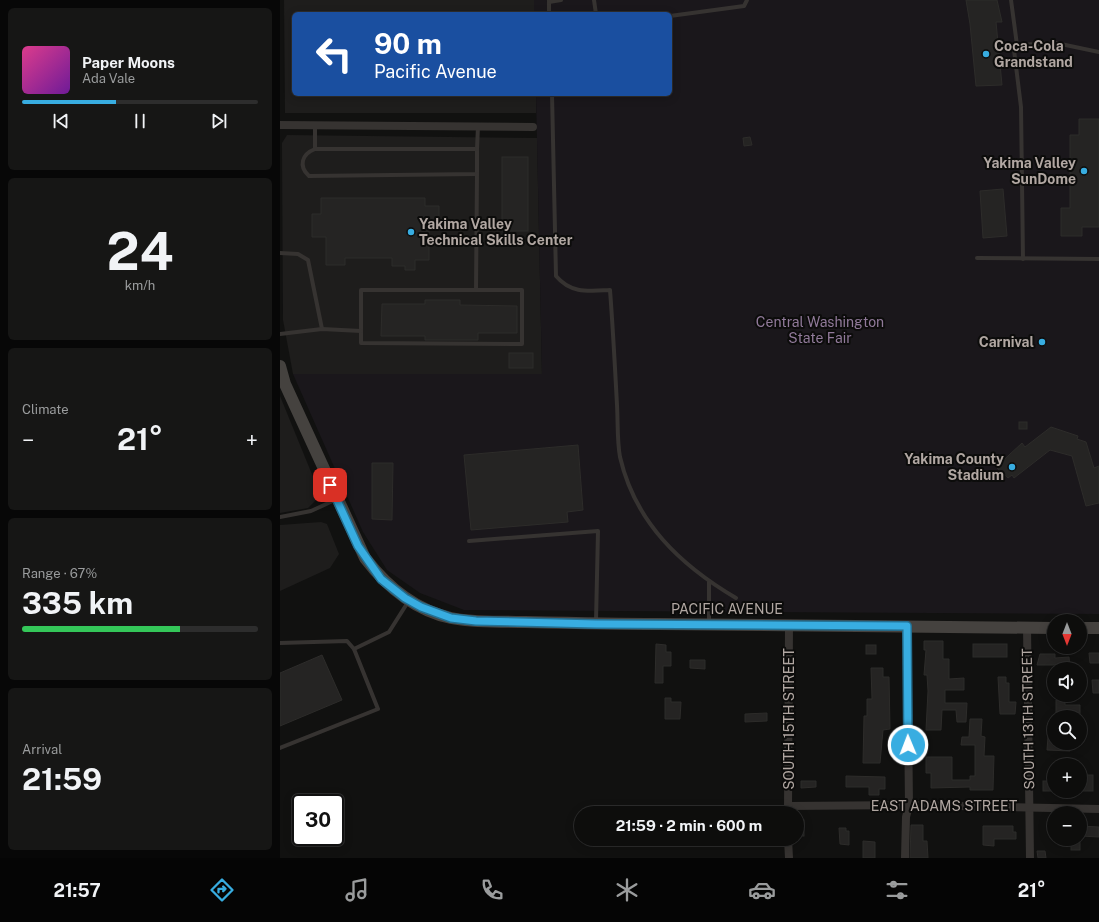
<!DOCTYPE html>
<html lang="en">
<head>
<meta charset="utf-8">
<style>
  body { margin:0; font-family:"Public Sans",sans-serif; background:#161615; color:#f1f3f6; height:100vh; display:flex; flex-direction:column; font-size:15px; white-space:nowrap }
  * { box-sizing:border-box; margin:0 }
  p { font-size:13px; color:#9a9c9d }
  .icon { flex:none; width:22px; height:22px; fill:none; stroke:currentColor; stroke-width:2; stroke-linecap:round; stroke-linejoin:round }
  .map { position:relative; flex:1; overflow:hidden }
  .sheet { display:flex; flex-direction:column; gap:8px; padding:8px; background:#070707; width:280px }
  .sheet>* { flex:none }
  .top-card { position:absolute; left:12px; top:12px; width:380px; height:84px; border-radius:6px; box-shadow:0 2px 10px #0003,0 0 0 1px #2d2d2d; background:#1a4fa0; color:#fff; overflow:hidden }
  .needle { width:26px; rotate:180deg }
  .controls { position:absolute; left:767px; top:614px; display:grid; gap:8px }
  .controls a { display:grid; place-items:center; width:40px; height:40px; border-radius:50%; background:#0d0d0c; box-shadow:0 2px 10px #0003,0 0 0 1px #2d2d2d; font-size:20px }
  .speed { position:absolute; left:12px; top:794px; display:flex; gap:8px; font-size:20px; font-weight:700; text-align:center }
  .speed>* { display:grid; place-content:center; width:52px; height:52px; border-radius:50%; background:#0d0d0c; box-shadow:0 2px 10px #0003,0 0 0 1px #2d2d2d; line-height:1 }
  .speed .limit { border:2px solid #111; border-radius:6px; background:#fff; color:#111 }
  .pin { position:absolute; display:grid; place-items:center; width:34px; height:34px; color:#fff; margin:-17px; border-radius:8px; box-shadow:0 2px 6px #0006 }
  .me { position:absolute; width:44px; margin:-22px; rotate:359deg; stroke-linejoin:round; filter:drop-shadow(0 0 3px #0008) }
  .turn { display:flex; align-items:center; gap:14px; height:84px; padding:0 16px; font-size:18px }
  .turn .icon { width:52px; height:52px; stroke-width:2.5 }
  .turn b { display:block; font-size:28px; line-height:34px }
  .big { font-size:30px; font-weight:700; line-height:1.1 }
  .sheet .card { flex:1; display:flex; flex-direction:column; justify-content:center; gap:6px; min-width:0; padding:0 14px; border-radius:6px; background:#161615 }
  .sheet .dial { align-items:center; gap:0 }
  .dial b { font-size:52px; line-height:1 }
  .song { display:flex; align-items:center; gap:12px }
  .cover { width:48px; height:48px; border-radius:6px; background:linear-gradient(135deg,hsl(330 70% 55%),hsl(280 70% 35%)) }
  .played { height:4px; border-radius:2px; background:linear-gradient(90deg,#38ade1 40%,#2d2d2d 40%) }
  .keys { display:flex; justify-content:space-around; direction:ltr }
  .heat { display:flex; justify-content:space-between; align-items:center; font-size:22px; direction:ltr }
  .charge { height:6px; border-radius:3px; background:linear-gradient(90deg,#34c759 67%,#2d2d2d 0) }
  .trip { position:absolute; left:294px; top:806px; width:230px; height:40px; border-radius:20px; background:#0d0d0c; box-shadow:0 2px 10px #0003,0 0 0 1px #2d2d2d; font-weight:700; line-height:40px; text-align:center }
  .menu { display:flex; height:64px; justify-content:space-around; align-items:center; background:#050505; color:#9a9c9d }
  .menu .icon { width:28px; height:28px }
  .menu .selected { color:#38ade1 }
  .menu b { font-size:18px; color:#f1f3f6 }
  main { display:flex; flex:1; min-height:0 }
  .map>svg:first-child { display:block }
  .built { fill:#1e1d1c }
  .green { fill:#1a171b }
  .building { fill:#252423; stroke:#2d2c2a }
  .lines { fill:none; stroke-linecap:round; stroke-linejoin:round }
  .lane { stroke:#363331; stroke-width:4 }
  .street { stroke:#363331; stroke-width:8 }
  .secondary { stroke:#45423f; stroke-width:12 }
  .route-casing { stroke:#247092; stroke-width:10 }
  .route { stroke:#38ade1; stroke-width:7 }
  .poi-dot { fill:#38ade1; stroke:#0c0c0b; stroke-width:1.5 }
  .labels { text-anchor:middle; stroke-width:4; stroke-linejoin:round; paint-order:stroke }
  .poi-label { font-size:14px; font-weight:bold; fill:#b1a7a2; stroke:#0c0c0b; text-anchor:end }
  .park-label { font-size:14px; fill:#917a9a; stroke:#0c0c0b }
  .street-label { font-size:14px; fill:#b1a7a2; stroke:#0c0c0b }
</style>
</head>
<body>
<main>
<section class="sheet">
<div class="card">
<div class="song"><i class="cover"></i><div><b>Paper Moons</b><p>Ada Vale</p></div></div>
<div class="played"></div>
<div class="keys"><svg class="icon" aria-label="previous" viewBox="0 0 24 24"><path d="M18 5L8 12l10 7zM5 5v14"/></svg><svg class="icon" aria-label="pause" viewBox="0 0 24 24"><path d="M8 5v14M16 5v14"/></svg><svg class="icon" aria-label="next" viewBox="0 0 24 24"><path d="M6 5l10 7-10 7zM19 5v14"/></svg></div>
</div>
<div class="card dial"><b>24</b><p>km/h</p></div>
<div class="card"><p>Climate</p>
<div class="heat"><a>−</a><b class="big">21°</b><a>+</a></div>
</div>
<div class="card"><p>Range · 67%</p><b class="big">335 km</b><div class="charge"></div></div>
<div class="card"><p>Arrival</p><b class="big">21:59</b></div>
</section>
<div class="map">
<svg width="819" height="858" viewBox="0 0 819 858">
  <rect width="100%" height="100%" fill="#111110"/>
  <g class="built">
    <path d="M4 0H254V14H14V94H256V113H5Z"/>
    <path d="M7 135 257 138 262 374H13L3 320 2 143Z"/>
    <path d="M0 396 38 489V498L28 508 0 513Z"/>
    <path d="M41 522 47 524 59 554 50 568 0 591V525Z"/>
  </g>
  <path class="green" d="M254 0H819V614L184 610 140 593 107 570 83 532 13 374H262L256 94H390V14H254Z"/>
  <g class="building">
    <path d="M686 0H717L722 22H716L722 85 696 86 690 24Z"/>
    <path d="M799 119H819V227H802V236H781V208H790V135H799Z"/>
    <path d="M470 137 472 145 464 146 463 138Z"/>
    <rect x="222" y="157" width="26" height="74"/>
    <path d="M723 189 727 236 703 238 700 191Z"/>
    <path d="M41 198H145V206H159V222H149V260H135V270H125V266H112V258H65V265H46V237H32V214H41Z"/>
    <path d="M145 300H180V305L237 306V333H198V340H145V336H101L102 304H145Z"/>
    <rect x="229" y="353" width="24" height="15"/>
    <rect x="739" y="422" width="8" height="7"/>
    <path d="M771 427 798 436 797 439 806 442 814 468 819 466V503L806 506 792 456 770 450 734 478 732 475 728 478 716 467 742 443 745 447Z"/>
    <path d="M298 445 303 510 287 512 288 522 191 530 184 455Z"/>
    <path d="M92 463H113L112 520 92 519Z"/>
    <path d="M644 641H663V659H669V679L684 678V690H665V703H687L686 722H677L676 710H662L661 730H646L648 691 647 675H644L646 650H644Z"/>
    <path d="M376 644 386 645V652H391V666H383V683H375Z"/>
    <rect x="693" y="644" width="34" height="13"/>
    <rect x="586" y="645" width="10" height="9"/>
    <path d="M809 653H819V663H810Z"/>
    <path d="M760 654H775V658L789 657 790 669H782L781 665H757Z"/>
    <path d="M42 655 62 700 0 726V673Z"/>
    <path d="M410 660H425V669L410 668Z"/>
    <path d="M591 668H603V677H609L610 729 603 730 600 763H583L584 716H587V699H592Z"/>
    <path d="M718 677H726V683H729V702H736L735 714H720Z"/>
    <path d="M812 680H819V693H813Z"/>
    <path d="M385 698H391V702H401L400 719H385Z"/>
    <path d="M776 700H785V705H800V716L776 715Z"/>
    <path d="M487 713V721L465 722V714Z"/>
    <path d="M690 719H702L701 736 705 737 704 756H714L713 790H690V787L651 788V773H646V757H672V780H690V776H695V745H681L682 737H689Z"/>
    <path d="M768 737 774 738V743H791L790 751 767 750Z"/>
    <rect x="803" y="775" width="10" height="16"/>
    <path d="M566 776 605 777V789H599V795H589V787H566Z"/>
    <path d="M521 781H536V787L521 788Z"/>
    <rect x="763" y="781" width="11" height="10"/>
    <rect x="517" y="820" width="7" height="16"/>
    <path d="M631 825H643V841H647L648 858H630Z"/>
    <path d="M703 826H733V832H736V839H714V846L703 845Z"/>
    <path d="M800 826 819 827V837L800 836Z"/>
    <path d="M559 828H566V831H569V845L560 844Z"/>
    <rect x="791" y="839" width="9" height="11"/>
    <path d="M583 841 595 842V858H583Z"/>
    <path d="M757 851H765L766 858H758Z"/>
  </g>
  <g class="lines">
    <g class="lane">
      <path d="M269 0V14"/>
      <path d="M314 0 316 14"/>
      <path d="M731 0 737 45 734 50 741 107 743 259"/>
      <path d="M269 2 281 0"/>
      <path d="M390 16 464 6 467 0"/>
      <path d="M737 45 776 43 819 52"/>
      <path d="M272 94 276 276C291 294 309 291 330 290 333 329 335 367 337 405 338 422 337 441 340 457 355 522 400 565 456 598"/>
      <path d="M35 149H197V174L29 176C18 166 22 154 35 149V125"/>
      <path d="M197 149 198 126"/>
      <path d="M0 253 18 254 28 260 42 329"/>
      <path d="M697 258 819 259"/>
      <path d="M196 290H242V344L81 343V290H196L197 174"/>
      <path d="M0 334 42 329 81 331"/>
      <path d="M0 517 31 511 57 499"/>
      <path d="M189 541 318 531 316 621"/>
      <path d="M429 582V623"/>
      <path d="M0 643 67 641 74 649 98 709 0 748"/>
      <path d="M74 649 109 632 128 602"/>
    </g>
    <g class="street">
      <path d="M0 125 253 127"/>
      <path d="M747 627 750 858"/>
      <path d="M508 806 629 805 819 809"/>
      <path d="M508 813 509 625"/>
      <path d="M508 839 509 858"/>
      <path d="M625 858 626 817 629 805 627 626"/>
    </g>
    <g class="secondary">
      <path d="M0 366 5 384 85 558C107 587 135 610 171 618 194 623 219 621 242 622 288 623 333 624 378 624 510 625 642 627 774 628"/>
      <path d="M800 628H819"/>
    </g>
  </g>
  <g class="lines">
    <g class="route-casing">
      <path id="route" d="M50 485 78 546 101 579 125 598 141 607 171 618 196 621 316 624 627 626 628 745"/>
    </g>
    <use href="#route" class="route"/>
  </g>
  <g class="poi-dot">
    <circle cx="706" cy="54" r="4"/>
    <circle cx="804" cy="171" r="4"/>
    <circle cx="131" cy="232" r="4"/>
    <circle cx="762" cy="342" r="4"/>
    <circle cx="732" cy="467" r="4"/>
  </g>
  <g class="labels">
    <g class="poi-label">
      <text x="714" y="51" text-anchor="start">Coca-Cola<tspan x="714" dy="16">Grandstand</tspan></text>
      <text x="796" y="168">Yakima Valley<tspan x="796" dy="16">SunDome</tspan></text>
      <text x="139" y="229" text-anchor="start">Yakima Valley<tspan x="139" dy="16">Technical Skills Center</tspan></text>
      <text x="754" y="347">Carnival</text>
      <text x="724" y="464">Yakima County<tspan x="724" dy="16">Stadium</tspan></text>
    </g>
    <g class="park-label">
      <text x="540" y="327">Central Washington<tspan x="540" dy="16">State Fair</tspan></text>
    </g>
    <g class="street-label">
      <text x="447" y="614">PACIFIC AVENUE</text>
      <text transform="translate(509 719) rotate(-90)" y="5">SOUTH 15TH STREET</text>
      <text transform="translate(748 719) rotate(-91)" y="5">SOUTH 13TH STREET</text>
      <text x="664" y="811">EAST ADAMS STREET</text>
    </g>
  </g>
</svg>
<div class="controls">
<a><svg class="needle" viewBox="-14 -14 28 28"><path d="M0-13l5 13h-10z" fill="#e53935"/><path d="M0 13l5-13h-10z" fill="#9a9c9d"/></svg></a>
<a><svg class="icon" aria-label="sound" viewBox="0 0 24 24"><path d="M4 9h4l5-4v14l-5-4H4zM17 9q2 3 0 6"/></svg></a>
<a><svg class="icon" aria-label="search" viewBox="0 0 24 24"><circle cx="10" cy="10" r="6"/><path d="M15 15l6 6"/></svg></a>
<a>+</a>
<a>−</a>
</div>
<div class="speed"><div class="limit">30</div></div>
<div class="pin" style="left:50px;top:485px;background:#d93025"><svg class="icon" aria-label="arrive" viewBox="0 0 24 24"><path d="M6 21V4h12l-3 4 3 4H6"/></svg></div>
<svg class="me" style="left:628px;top:745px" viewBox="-20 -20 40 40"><circle r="17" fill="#38ade1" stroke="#fff" stroke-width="3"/><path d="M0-11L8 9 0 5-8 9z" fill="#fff"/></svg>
<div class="trip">21:59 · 2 min · 600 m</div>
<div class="top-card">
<div class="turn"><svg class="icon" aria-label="left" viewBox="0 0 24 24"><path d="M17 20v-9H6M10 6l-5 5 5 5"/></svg><div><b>90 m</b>Pacific Avenue</div></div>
</div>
</div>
</main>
<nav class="menu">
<b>21:57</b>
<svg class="icon selected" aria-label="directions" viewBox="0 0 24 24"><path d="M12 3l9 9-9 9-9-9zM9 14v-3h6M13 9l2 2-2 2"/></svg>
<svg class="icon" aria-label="music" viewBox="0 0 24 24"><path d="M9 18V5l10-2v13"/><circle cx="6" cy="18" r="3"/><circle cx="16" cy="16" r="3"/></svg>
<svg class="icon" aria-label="phone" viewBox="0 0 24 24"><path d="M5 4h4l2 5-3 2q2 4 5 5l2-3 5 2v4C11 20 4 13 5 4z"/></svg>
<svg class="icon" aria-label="climate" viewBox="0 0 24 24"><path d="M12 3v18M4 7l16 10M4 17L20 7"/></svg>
<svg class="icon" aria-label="car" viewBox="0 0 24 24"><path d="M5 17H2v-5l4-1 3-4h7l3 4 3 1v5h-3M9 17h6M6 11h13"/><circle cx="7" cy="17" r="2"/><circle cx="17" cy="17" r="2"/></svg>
<svg class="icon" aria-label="filters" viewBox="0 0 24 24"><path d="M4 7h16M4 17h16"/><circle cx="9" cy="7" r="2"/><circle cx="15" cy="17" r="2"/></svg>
<b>21°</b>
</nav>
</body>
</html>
